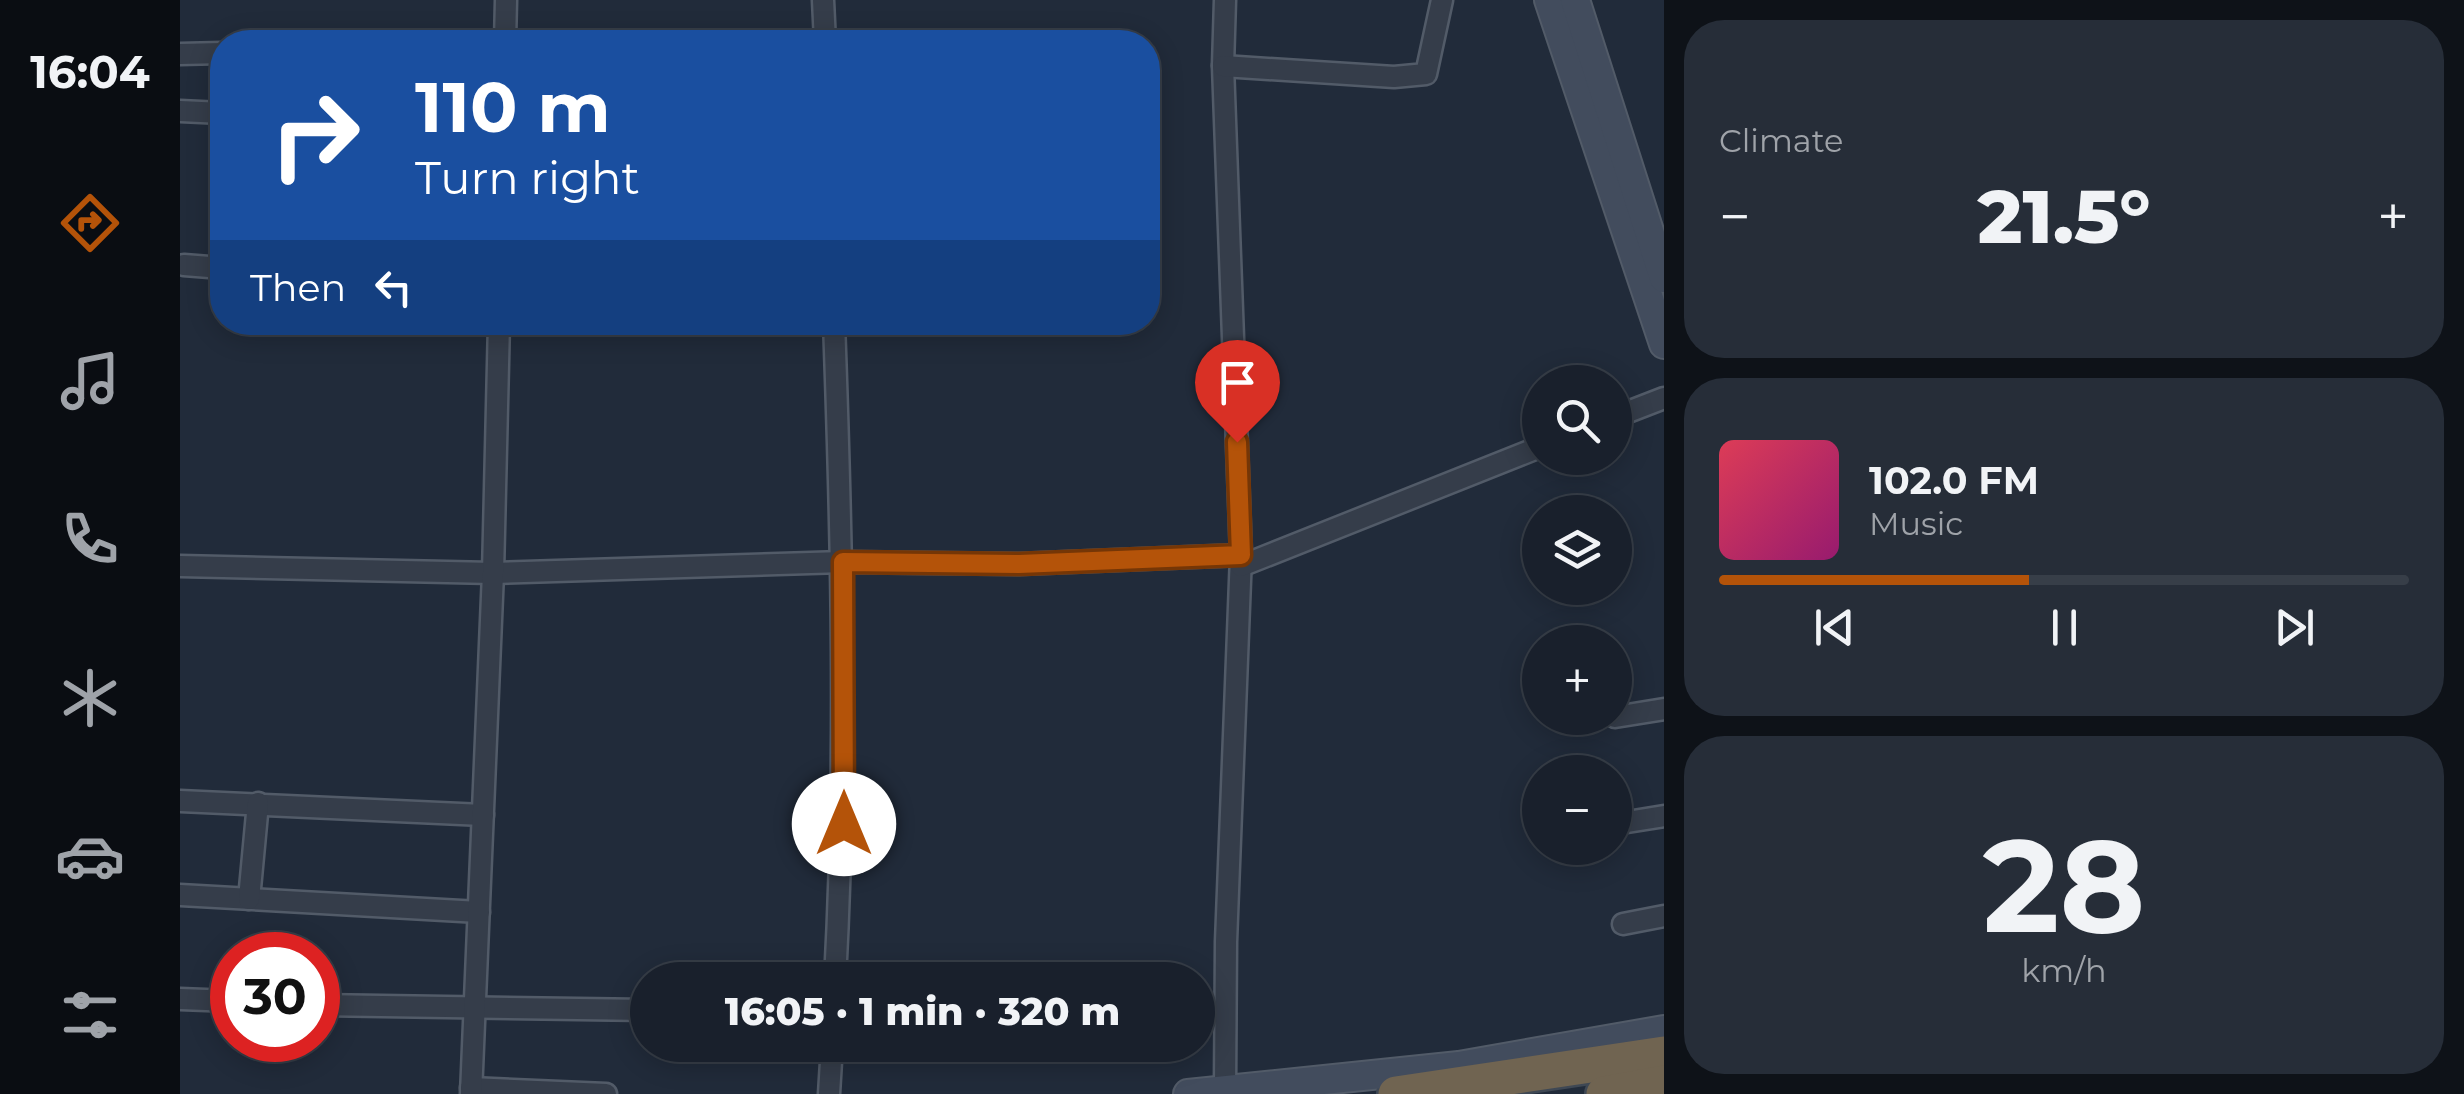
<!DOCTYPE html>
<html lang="en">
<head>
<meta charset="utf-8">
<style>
  body { margin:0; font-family:Montserrat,sans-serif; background:#262d38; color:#f1f3f6; height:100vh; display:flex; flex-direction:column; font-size:38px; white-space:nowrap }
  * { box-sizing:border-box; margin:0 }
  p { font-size:32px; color:#9fa3a9 }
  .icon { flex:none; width:55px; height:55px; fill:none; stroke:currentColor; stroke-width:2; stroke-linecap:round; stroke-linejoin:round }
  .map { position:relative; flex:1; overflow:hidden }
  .sheet { display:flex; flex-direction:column; gap:20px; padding:20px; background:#0e1218; width:800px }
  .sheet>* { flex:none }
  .hud { position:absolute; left:30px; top:30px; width:950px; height:305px; border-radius:40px; box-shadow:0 5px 25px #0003,0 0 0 2px #373e48; background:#1a4fa0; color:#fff; overflow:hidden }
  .tools { position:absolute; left:1342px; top:365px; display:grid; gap:20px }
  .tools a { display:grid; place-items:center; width:110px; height:110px; border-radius:50%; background:#19202c; box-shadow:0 5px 25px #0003,0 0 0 2px #373e48; font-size:50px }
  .speed { position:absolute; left:30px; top:932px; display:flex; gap:20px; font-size:50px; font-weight:700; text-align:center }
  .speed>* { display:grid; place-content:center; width:130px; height:130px; border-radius:50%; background:#19202c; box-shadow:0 5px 25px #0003,0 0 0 2px #373e48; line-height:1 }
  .speed .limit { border:15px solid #d22; background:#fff; color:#111 }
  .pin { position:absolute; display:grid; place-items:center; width:85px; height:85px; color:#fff; margin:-102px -42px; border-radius:50% 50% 50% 0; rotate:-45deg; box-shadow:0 0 10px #0007 }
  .pin .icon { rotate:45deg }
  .me { position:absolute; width:110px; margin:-55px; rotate:0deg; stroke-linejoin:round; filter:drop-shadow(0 0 8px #0008) }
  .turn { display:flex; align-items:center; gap:35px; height:210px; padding:0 40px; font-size:45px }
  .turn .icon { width:130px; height:130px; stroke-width:2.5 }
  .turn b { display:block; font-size:70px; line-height:85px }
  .then { display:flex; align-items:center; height:95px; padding:0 40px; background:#0003; gap:20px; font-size:38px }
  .big { font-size:75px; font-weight:800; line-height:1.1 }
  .sheet .widget { flex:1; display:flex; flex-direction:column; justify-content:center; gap:15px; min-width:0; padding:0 35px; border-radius:40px; background:#262d38 }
  .sheet .dial { align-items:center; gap:0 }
  .dial b { font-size:130px; line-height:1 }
  .song { display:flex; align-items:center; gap:30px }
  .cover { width:120px; height:120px; border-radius:15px; background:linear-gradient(135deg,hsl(350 70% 55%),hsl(320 70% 35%)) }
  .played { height:10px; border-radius:5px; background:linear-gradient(90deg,#b45309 45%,#373e48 45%) }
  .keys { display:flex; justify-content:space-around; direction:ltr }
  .heat { display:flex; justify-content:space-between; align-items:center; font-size:55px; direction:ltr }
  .trip { position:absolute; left:450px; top:962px; width:585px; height:100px; border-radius:50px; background:#19202c; box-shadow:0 5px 25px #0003,0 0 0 2px #373e48; font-weight:800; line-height:100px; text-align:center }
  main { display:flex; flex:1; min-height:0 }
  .tab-bar { display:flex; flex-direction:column; width:180px; justify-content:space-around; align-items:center; background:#0a0d12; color:#9fa3a9 }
  .tab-bar .icon { width:70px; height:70px }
  .tab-bar .active { color:#b45309 }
  .tab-bar b { font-size:45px; color:#f1f3f6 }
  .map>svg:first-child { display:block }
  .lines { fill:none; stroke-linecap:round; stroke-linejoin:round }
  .street-casing { stroke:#525b68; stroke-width:25 }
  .secondary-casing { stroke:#525b68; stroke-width:32 }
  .highway-casing { stroke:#3f4854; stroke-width:40 }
  .street { stroke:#353d4a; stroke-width:20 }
  .secondary { stroke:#424c5d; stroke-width:28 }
  .highway { stroke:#706451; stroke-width:35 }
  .route-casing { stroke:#753606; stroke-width:25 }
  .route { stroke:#b45309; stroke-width:18 }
</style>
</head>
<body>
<main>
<nav class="tab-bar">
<b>16:04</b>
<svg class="icon active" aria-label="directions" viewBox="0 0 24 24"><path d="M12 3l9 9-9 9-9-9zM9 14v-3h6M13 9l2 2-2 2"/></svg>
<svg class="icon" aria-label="music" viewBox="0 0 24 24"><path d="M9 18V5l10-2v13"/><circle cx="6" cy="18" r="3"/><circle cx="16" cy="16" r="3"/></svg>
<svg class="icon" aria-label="phone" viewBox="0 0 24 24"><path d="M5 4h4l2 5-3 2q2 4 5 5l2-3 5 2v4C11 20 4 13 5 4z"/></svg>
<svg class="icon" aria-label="climate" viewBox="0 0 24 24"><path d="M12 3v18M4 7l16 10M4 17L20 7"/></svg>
<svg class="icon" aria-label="car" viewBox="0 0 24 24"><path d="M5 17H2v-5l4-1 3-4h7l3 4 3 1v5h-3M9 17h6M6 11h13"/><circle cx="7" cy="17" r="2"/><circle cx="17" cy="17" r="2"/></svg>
<svg class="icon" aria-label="filters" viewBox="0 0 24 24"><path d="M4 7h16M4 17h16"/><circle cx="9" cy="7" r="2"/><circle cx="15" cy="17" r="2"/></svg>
</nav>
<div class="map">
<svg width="1484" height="1094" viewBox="0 0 1484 1094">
  <rect width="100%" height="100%" fill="#212b3a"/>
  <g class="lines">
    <g class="street-casing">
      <g id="street">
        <path d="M643 0 645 42"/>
        <path d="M1045 0 1043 66 1061 555 1046 942 1045 1088"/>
        <path d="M325 42 326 0"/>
        <path d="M0 54 42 53"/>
        <path d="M1043 66 1214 77 1246 74 1262 0"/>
        <path d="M0 111 42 113"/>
        <path d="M4 265 42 268"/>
        <path d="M654 322C662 543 667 760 655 980"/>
        <path d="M1435 417 1484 398"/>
        <path d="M0 566 313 573 663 562 839 564 1061 555"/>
        <path d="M1061 566 1360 447"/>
        <path d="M1435 717 1484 709"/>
        <path d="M0 801 303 815"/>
        <path d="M1441 823 1484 816"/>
        <path d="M0 895 299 912"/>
        <path d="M69 899 78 803"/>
        <path d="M1443 924 1484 916"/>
        <path d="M0 999 52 1001"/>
        <path d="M138 1005 468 1010"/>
        <path d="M291 1088 426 1094"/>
        <path d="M291 1094 313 573 319 322"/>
        <path d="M649 1094 652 1045"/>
      </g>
    </g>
    <g class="secondary-casing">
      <g id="secondary">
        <path d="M1369 0 1484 344"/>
        <path d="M1395 0 1484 278"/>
        <path d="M1008 1094 1279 1066 1484 1030"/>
      </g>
    </g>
    <g class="highway-casing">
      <g id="highway">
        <path d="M1216 1094 1484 1054"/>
        <path d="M1424 1094 1484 1083"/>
      </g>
    </g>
    <use href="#street" class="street"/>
    <use href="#secondary" class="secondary"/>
    <use href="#highway" class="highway"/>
  </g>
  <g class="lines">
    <g class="route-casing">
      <path id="route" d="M664 824 663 562 839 564 1061 555 1057 442"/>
    </g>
    <use href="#route" class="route"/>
  </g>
</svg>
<div class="tools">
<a><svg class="icon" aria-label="search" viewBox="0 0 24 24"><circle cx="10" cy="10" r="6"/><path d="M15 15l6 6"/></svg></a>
<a><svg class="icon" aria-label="layers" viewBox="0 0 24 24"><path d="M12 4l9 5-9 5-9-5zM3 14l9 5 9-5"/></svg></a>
<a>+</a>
<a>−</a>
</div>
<div class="speed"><div class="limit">30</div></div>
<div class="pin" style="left:1057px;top:442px;background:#d93025"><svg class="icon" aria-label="arrive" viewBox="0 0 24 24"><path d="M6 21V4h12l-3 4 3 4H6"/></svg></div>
<svg class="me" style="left:664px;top:824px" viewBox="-20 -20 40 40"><circle r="19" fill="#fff"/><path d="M0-13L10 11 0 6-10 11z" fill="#b45309"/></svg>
<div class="trip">16:05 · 1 min · 320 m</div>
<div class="hud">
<div class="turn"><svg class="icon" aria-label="right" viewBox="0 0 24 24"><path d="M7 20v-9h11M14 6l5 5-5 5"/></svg><div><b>110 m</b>Turn right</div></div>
<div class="then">Then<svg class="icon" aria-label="left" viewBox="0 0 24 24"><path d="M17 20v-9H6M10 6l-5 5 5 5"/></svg></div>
</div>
</div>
<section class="sheet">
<div class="widget"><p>Climate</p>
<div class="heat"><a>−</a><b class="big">21.5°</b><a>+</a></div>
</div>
<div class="widget">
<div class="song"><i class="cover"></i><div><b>102.0 FM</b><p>Music</p></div></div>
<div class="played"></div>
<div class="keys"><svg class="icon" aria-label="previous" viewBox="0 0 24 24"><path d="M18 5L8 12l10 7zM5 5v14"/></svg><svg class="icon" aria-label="pause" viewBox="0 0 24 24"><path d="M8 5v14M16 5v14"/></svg><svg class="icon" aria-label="next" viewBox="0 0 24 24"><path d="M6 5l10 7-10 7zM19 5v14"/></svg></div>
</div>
<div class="widget dial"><b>28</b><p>km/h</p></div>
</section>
</main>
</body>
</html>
